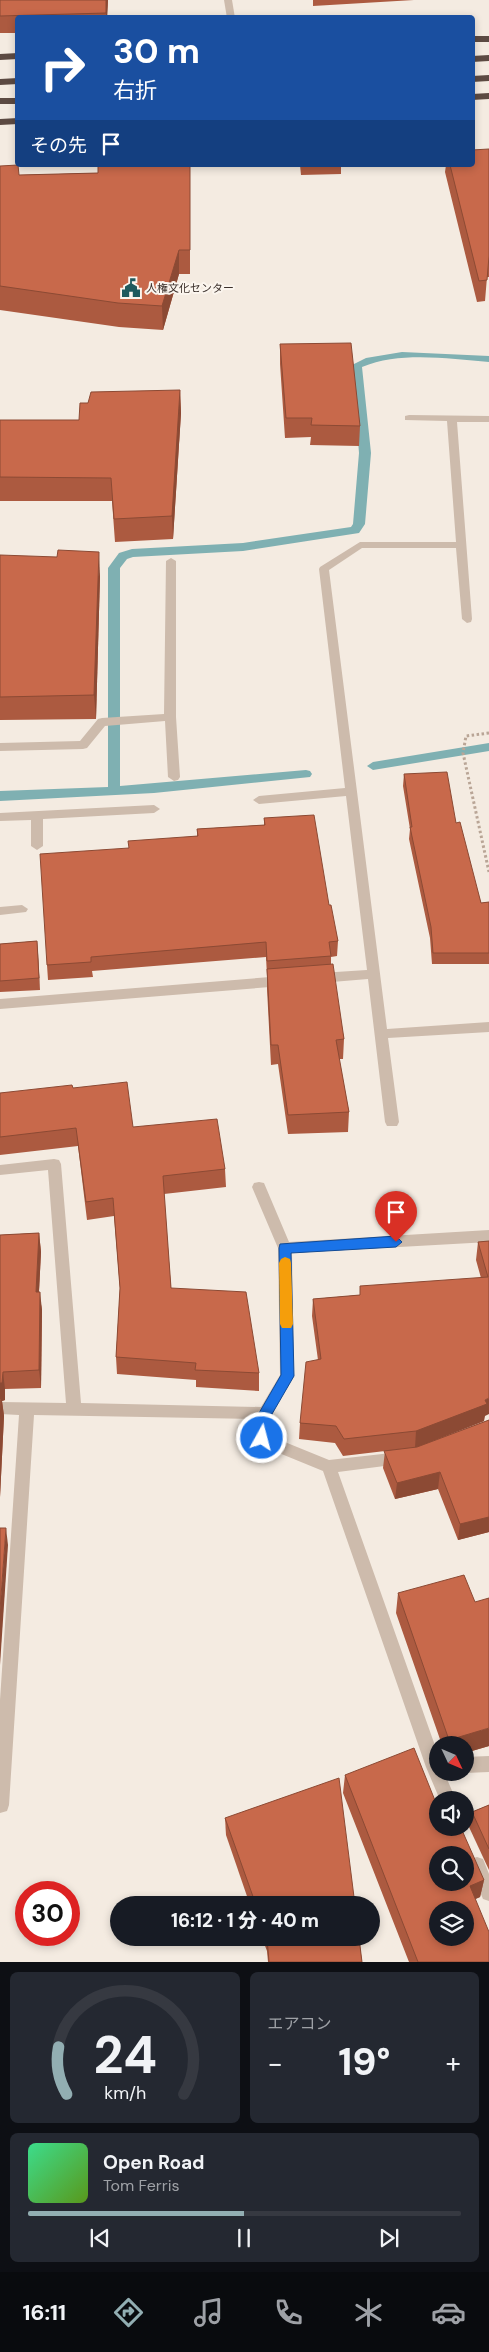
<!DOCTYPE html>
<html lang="ja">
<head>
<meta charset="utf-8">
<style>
  body { margin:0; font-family:"DM Sans","Noto Sans JP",sans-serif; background:#242831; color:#f1f3f6; height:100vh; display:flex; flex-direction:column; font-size:19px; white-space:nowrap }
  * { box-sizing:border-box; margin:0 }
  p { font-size:16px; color:#9ea1a6 }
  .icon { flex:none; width:28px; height:28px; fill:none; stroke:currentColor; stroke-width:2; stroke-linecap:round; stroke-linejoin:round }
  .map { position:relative; height:1962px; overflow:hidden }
  .drawer { display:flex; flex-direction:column; gap:10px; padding:10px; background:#0d0f14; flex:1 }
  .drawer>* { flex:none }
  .hud { position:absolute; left:15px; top:15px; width:460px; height:152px; border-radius:5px; box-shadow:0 2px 8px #0003; background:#1a4fa0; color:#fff; overflow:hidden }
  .needle { width:32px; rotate:134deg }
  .tools { position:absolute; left:429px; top:1736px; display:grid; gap:10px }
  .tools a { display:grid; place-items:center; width:45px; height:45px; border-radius:50%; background:#171b24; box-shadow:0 2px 8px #0003; font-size:25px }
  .speed { position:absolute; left:15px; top:1881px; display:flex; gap:10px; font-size:25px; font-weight:700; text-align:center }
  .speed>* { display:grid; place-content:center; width:65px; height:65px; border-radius:50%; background:#171b24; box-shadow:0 2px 8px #0003; line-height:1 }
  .speed .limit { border:8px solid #d22; background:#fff; color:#111 }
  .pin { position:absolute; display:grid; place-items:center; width:42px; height:42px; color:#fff; margin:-51px -21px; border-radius:50% 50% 50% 0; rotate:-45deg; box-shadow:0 0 5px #0007 }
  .pin .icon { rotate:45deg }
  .me { position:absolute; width:55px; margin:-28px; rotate:7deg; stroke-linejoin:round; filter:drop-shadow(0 0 4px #0008) }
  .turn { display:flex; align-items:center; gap:18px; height:105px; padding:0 15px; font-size:22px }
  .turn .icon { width:65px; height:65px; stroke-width:2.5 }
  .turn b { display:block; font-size:35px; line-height:42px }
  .then { display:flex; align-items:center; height:48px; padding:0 15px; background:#0003; gap:10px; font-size:19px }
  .big { font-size:38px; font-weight:800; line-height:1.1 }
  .drawer .card { flex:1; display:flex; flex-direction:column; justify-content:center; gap:8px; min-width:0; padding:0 18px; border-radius:8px; background:#242831 }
  .drawer .dial { align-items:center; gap:0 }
  .dial svg { height:130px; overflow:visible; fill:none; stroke:#363941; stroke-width:7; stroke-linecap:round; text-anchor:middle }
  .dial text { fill:#f1f3f6; stroke:none }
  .song { display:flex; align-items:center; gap:15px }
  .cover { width:60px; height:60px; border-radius:8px; background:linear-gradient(135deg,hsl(150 70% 55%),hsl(90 70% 35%)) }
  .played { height:5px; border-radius:2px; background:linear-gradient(90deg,#92aeb2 50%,#363941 50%) }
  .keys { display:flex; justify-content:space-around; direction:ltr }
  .heat { display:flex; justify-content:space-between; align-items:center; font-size:28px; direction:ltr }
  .drawer .tiles { flex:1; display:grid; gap:10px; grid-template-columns:1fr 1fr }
  .card:last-child { grid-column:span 2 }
  .trip { position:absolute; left:110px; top:1896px; width:270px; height:50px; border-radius:25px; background:#171b24; box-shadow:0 2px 8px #0003; font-weight:800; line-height:50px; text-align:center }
  .tab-bar { display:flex; height:80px; justify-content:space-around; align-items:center; background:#090b0e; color:#9ea1a6 }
  .tab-bar .icon { width:35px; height:35px }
  .tab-bar .active { color:#92aeb2 }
  .tab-bar b { font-size:22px; color:#f1f3f6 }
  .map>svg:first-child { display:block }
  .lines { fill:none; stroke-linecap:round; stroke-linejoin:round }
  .stream { fill:#7fb0b2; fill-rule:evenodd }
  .path { stroke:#b9a596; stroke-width:3; stroke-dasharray:2.5 2.5; stroke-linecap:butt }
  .minor { fill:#cdbbac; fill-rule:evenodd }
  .highway { fill:#5c4a42; fill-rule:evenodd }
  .wall { fill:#ac5a40 }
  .shaded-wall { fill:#8c4a34 }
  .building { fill:#c8694b; stroke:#8c4a34; fill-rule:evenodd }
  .route { fill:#1a73e8; stroke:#114b97 }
  .slow { fill:#f59e0b }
  .labels { text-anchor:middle; stroke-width:4; stroke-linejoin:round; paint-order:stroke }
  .far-poi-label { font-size:11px; fill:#3b302b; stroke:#fbf5ee; text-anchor:start }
</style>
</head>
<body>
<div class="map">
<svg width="489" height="1962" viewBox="0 0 489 1962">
  <rect width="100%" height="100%" fill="#f4ebe1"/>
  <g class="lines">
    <g class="stream">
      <path d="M402 352 489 356V362C449 359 401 351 362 367L371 453 365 524 359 533 243 551 133 557 127 559 120 568V786L306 770 310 771 312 774 310 777 154 793 0 801V791L108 787V568L119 553 132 549 243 543 351 527 353 524 359 453 352 365 366 358Z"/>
      <path d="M489 743V751L373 770 367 766 373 762Z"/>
    </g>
    <path class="path" d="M489 733 466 736 463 753 489 872"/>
    <g class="minor">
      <path d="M224 0H232L235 18H227Z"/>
      <path d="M409 415 489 416V422H457L472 619 471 622 467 623 462 619 456 548H362L329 570 387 1029 489 1022V1032L388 1038 399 1122 397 1126H387L385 1122 368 979 320 983 314 978 320 973 367 970 346 796 259 804 253 800 259 796 345 788 319 569 320 567 360 542H456L447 421 405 420V416Z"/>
      <path d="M171 558 176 561V717L180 777 178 780 174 781 168 777 165 721 105 726 87 748 83 749 0 751V743L80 741 98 719 102 718 164 714 166 561Z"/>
      <path d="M154 805 160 809 154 813 43 819V846L37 850 31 846V820L0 821V813Z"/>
      <path d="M22 905 28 909 26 912 0 915V907Z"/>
      <path d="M283 976 289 981 283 986 0 1009V999Z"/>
      <path d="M54 1159 59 1160 61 1164 81 1403 261 1407 280 1375 278 1248 252 1187 254 1183 259 1182 264 1183 289 1242 489 1230V1242L292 1253 294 1376 272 1414 270 1436 329 1460 400 1452 405 1453 407 1458 405 1463 400 1464 338 1472 438 1754V1772H444L456 1800H440L426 1767 323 1471 257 1444 255 1439 257 1419 34 1415 9 1805 7 1811 0 1813V1700L19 1415 0 1414V1402L66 1403 48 1170 0 1175V1165Z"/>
      <path d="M489 1756V1772L465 1773 464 1772 465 1757Z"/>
      <path d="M477 1857 483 1859 489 1874V1901L483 1899 469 1865 471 1859Z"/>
    </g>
    <g class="highway">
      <rect x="472" y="36" width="17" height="6"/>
      <path d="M18 53V59L0 60V54Z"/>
      <path d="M489 55V61L472 62V56Z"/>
      <path d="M489 75V81L472 82V76Z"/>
      <path d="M18 78V84L0 85V79Z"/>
      <path d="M489 93V99L472 100V94Z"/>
      <rect x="0" y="98" width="18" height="6"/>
      <path d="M18 118V124L0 125V119Z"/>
    </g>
  </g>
  <g class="wall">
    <path d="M0 0H108L107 18H18V33H0Z"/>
    <path d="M313 0H414L313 6Z"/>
    <path d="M489 149V277H487L485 301 477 302 445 172 446 165H472Z"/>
    <path d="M98 165H190V274H179L163 330 119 327 0 310V166L19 175 98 173Z"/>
    <path d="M300 165H341V174L301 175Z"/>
    <path d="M280 344 360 426 359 446 310 445 311 437 285 438 280 364Z"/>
    <path d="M180 390 181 413 173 539 115 542 112 501H0V420H79Z"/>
    <path d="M0 555 100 576 96 719 0 720Z"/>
    <path d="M404 774 456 823 481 903 489 902V964H432L430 938 409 839 410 829 403 786Z"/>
    <path d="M264 818 329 905 338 941 337 956 331 957V964L344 1039 343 1059H339L349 1112 348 1132 288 1134 278 1064 271 1065 267 989V976L266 957 92 971 93 977 48 980 47 965 128 848 197 836V829L264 825Z"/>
    <path d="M37 941 40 990 0 992V944Z"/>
    <path d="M73 1088 133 1127 225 1169 226 1187 164 1194 171 1288 259 1373V1391L196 1387V1380L117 1374 116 1357 120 1289 114 1216 87 1220 78 1146 0 1155V1093Z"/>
    <path d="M39 1233 41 1252 39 1292 42 1310 41 1388 5 1389V1400L2 1401 4 1416 0 1497V1235Z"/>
    <path d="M489 1241 484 1421 417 1447 489 1420V1532L458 1540 438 1489 395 1499 383 1468 385 1451 343 1456 335 1443 299 1439 300 1423 318 1360 312 1316 313 1299 360 1295 481 1278 476 1260 478 1242Z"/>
    <path d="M398 1593 489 1746 465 1753V1745H442L396 1613Z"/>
    <path d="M345 1775 438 1828 484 1880 480 1897 475 1899 489 1962H409L343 1793Z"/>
    <path d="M489 1805V1870L469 1827 472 1812Z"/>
    <path d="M225 1818 355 1905H250L226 1835Z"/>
    <path d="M262 1938H359L362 1962H268L267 1951Z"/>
  </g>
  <g class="shaded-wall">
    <path d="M106 0H108L107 18H106Z"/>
    <path d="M179 250V274L163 330 162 306Z"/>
    <path d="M180 390 181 413 173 539 172 516Z"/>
    <path d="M99 552 100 576 96 719 94 695Z"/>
    <path d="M37 941 38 953 40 990 39 978Z"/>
    <path d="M39 1233 41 1252 38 1310 36 1292Z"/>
    <path d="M40 1292 42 1310 41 1388 39 1370Z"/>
    <path d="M3 1372 5 1389V1400L2 1401 4 1416 0 1497V1383Z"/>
    <path d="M489 1398V1414L485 1416 484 1421 415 1448 416 1431Z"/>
    <path d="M440 1472 438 1489 395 1499 397 1483Z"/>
    <path d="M489 1517V1532L458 1540 460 1524Z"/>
    <path d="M6 1528 8 1545 0 1665V1610Z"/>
    <path d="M489 1728V1746L465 1753V1745H448L449 1740Z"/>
    <path d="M484 1880 480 1897 467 1903 470 1886Z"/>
  </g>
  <g class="building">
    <path d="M0 0H106V13L0 16Z"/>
    <path d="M489 149V256L487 280 479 281 450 165H472V150Z"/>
    <path d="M18 165 19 175 98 173V165H190V250H179L162 306 118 303 0 286V166Z"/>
    <path d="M351 343 360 426 311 425 312 418H286L280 344Z"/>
    <path d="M180 390 172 516 114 519 111 478 0 477V420H79L80 403H88L91 392Z"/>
    <path d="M58 550 99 552 94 695 0 697V555L57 557Z"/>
    <path d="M447 772 456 823 460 822 481 903 489 902V953H433L431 927 410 827H412L404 774Z"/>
    <path d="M314 815 329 905H331L338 941 329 942 331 956 267 961 266 942 91 957V962L47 965 40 854 129 848 128 841 198 836 197 829 265 825 264 818Z"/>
    <path d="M37 941 39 978 0 981V944Z"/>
    <path d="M333 964 344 1039 336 1040 349 1112 288 1115 278 1045H271L267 969Z"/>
    <path d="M127 1082 133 1127 217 1119 225 1169 163 1176 171 1288 246 1292 259 1373 195 1370 196 1363 116 1357 120 1288 113 1198 86 1202 76 1128 0 1137V1093L72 1085 73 1088Z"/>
    <path d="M39 1233 36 1292H40L39 1370 3 1372 2 1383H0V1235Z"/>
    <path d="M489 1241V1398L485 1400 487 1404 416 1431 344 1439 336 1426 300 1423 306 1362 321 1359 313 1299 360 1295V1286L488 1277 478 1242Z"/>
    <path d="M0 1398 1 1399 0 1426Z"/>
    <path d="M489 1420V1517L460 1524 440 1472 397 1483 384 1451 417 1447Z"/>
    <path d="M0 1528H6L0 1610Z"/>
    <path d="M464 1575 475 1602 489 1598V1728L449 1740 398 1593Z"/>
    <path d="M414 1748 438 1808V1828H461L484 1880 470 1886 489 1932V1962H418L345 1775ZM438 1855H465V1882H438ZM438 1910H465V1938H438Z"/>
    <path d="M339 1778 355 1905H256L225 1818Z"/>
    <path d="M489 1805V1849L472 1812Z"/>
    <path d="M267 1938H359L362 1962H269Z"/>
  </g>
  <path class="route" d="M396 1236 402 1242 396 1247 291 1253 294 1376 272 1414 267 1443 262 1444 257 1443 255 1438 259 1413 281 1375 279 1248 280 1244Z"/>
  <path class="slow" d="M285 1257 290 1259 291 1263 293 1324 291 1328H282L280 1324 279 1263 281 1259Z"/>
  <defs>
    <g id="civic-bare" transform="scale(1.5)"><path d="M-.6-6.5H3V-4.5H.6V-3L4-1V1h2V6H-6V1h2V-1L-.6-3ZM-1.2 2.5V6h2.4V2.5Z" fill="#1f5a5e" stroke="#fbf5ee" stroke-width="2.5" paint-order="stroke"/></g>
  </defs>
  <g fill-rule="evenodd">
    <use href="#civic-bare" x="131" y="288"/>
  </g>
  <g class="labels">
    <g class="far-poi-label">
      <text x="146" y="292">人権文化センター</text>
    </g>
  </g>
</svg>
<div class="tools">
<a><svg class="needle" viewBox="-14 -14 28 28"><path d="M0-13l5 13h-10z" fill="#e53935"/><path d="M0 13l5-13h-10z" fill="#9ea1a6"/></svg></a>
<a><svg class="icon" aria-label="sound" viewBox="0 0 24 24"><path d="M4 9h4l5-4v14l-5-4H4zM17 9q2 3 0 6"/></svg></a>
<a><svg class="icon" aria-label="search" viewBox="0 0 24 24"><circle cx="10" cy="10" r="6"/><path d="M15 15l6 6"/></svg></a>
<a><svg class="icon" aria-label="layers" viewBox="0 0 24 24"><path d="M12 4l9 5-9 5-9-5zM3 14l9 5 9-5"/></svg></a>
</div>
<div class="speed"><div class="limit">30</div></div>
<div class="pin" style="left:396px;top:1242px;background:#d93025"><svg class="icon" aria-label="arrive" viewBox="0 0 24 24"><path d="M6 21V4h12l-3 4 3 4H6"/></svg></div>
<svg class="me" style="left:262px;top:1438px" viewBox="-20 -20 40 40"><circle r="17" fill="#1a73e8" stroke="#fff" stroke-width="3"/><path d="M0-11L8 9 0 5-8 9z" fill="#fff"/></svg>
<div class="trip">16:12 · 1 分 · 40 m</div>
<div class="hud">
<div class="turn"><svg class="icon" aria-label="right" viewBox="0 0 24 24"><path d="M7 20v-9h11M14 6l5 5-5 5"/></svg><div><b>30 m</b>右折</div></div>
<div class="then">その先<svg class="icon" aria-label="arrive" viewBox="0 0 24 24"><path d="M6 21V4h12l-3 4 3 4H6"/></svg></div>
</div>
</div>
<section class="drawer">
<div class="tiles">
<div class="card dial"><svg viewBox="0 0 100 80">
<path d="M14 69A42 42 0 1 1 86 69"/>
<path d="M14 69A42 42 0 0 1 9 40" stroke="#92aeb2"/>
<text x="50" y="56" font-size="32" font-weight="700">24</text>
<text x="50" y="72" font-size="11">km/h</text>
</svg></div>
<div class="card"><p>エアコン</p>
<div class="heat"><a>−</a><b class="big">19°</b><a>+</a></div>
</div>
<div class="card">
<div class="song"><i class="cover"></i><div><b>Open Road</b><p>Tom Ferris</p></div></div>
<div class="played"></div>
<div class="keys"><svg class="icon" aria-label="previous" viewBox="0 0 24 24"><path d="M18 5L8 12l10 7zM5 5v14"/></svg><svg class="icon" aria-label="pause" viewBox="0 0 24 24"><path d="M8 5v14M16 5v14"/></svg><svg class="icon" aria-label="next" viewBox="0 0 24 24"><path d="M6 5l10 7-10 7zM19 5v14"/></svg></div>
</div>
</div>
</section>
<nav class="tab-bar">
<b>16:11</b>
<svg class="icon active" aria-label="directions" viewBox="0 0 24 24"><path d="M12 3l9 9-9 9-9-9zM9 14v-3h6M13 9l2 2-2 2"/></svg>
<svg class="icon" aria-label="music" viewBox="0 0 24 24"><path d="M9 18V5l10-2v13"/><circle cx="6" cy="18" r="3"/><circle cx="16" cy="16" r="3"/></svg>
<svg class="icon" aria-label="phone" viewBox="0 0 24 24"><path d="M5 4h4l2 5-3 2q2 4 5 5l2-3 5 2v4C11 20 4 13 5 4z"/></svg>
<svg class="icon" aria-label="climate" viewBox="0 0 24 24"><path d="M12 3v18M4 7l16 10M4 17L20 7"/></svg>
<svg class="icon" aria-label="car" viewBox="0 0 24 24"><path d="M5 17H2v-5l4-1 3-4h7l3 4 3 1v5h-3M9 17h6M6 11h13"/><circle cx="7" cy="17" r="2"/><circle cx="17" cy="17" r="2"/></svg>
</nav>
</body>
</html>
